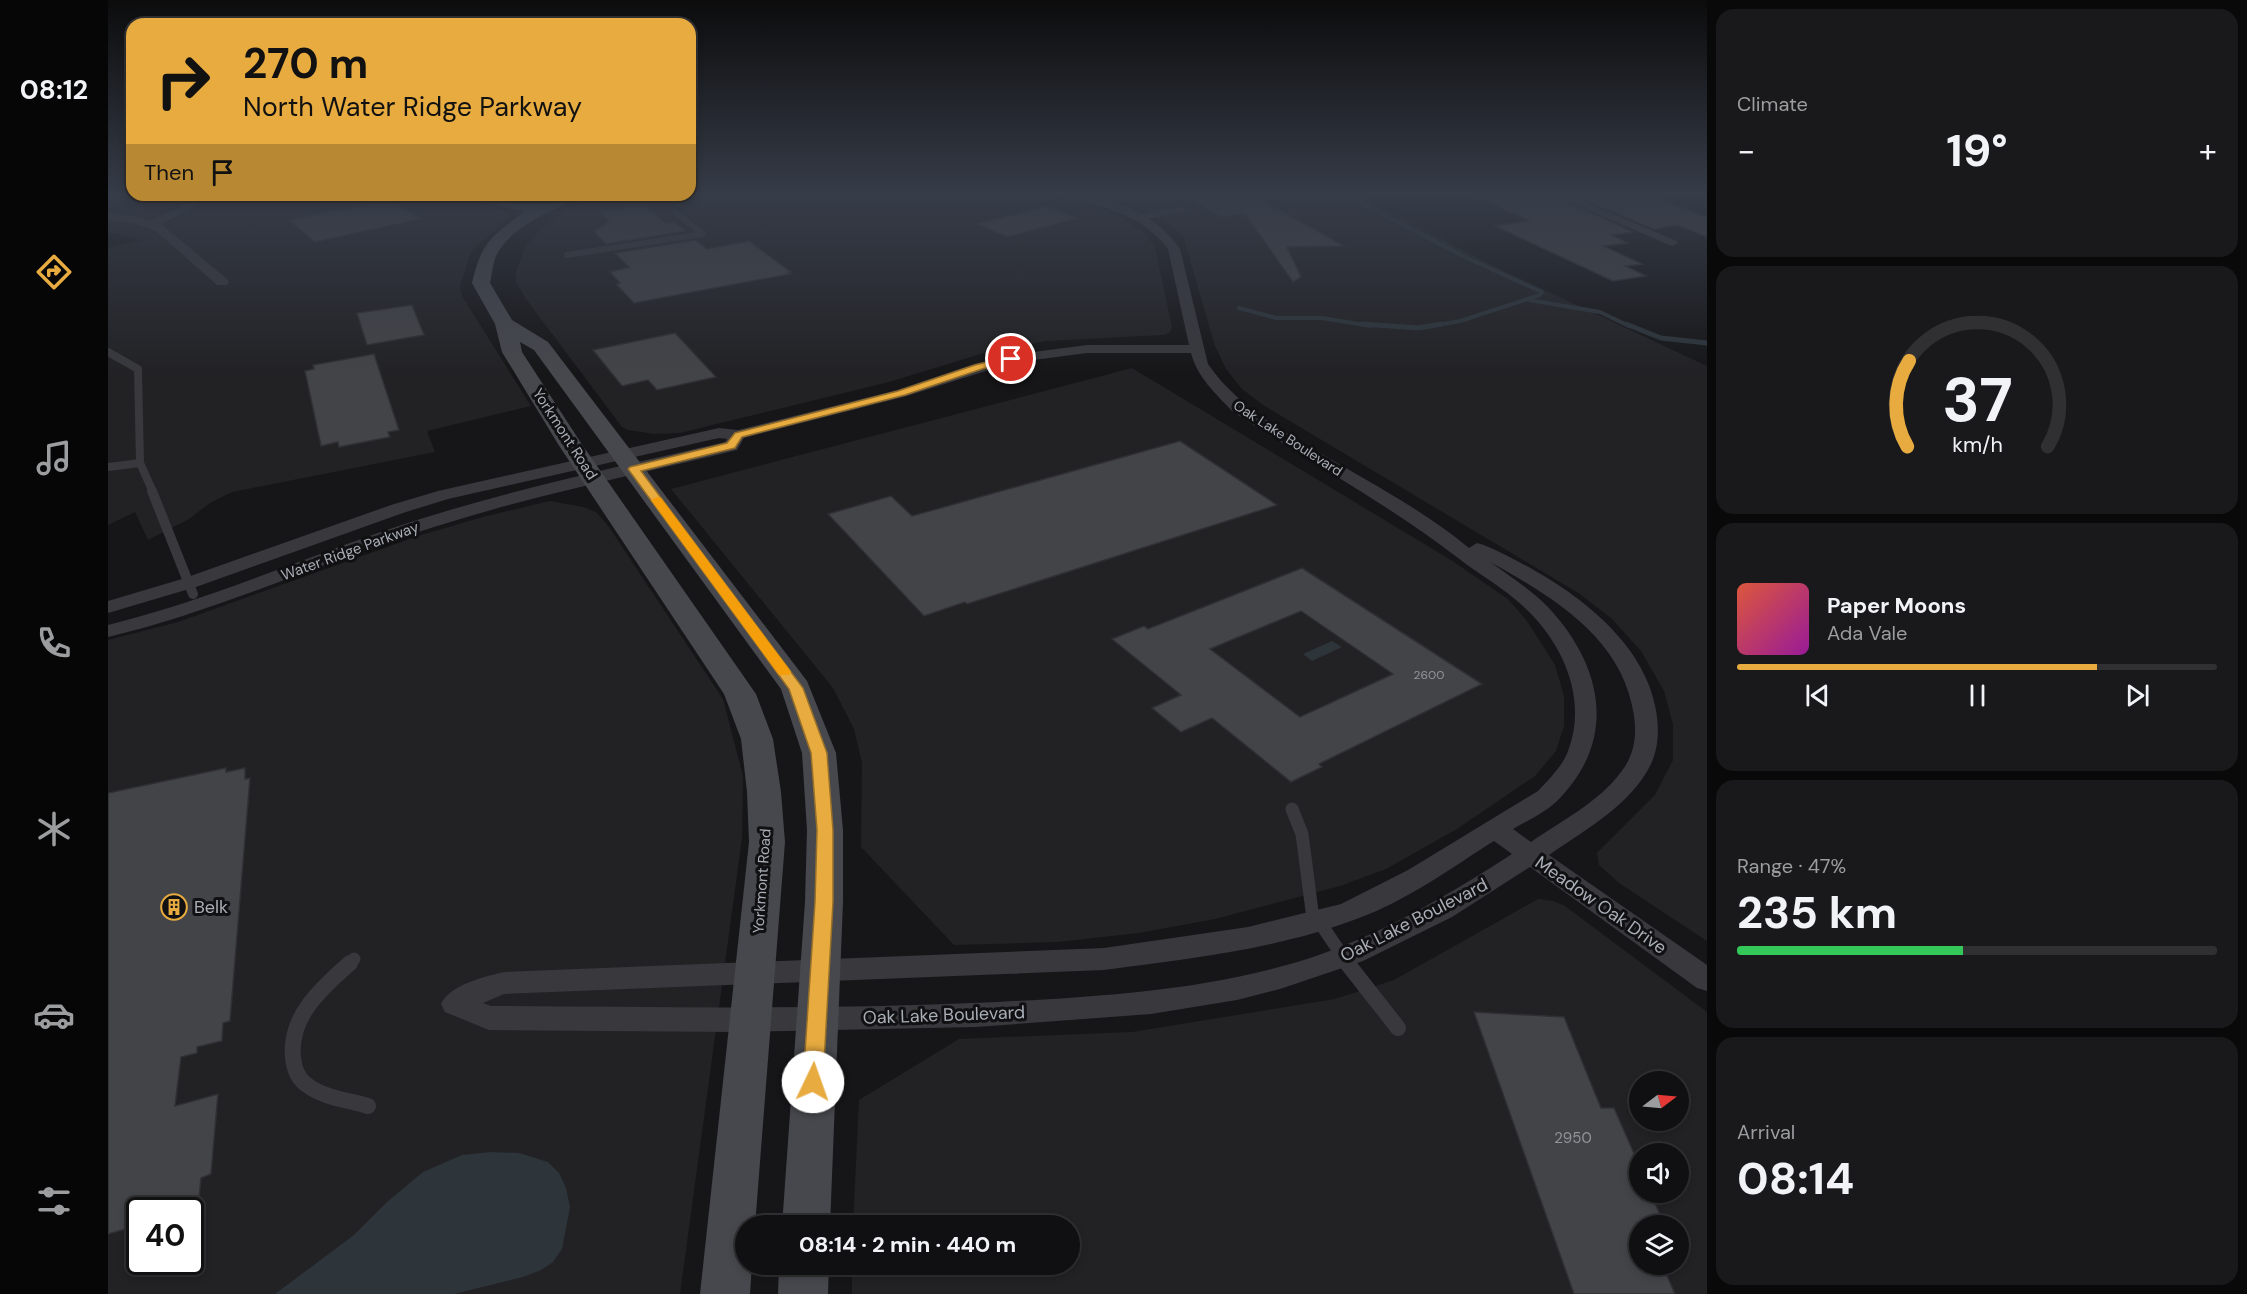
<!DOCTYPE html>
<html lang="en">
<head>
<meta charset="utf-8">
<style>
  body { margin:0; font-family:"DM Sans",sans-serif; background:#19191b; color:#f1f3f6; height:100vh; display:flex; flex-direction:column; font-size:22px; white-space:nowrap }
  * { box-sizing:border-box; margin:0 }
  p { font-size:20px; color:#9c9d9f }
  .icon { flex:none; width:33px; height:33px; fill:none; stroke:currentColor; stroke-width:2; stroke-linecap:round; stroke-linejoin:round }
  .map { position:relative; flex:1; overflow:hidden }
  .sheet { display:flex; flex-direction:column; gap:9px; padding:9px; background:#09090a; width:540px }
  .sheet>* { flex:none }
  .banner { position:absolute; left:18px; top:18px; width:570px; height:183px; border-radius:18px; box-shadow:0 3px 9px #0003,0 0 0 2px #303032; background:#e7ab40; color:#111; overflow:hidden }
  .needle { width:39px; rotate:74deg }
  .tools { position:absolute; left:1521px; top:1071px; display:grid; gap:12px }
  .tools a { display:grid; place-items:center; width:60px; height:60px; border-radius:50%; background:#101012; box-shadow:0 3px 9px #0003,0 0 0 2px #303032; font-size:30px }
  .speed { position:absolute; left:18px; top:1197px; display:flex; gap:12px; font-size:30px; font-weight:700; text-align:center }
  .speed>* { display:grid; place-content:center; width:78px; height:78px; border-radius:50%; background:#101012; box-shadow:0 3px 9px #0003,0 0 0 2px #303032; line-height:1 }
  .speed .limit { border:3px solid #111; border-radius:9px; background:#fff; color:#111 }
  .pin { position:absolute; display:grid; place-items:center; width:51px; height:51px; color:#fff; margin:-26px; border:3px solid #fff; border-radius:50%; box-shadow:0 2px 6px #0007 }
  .me { position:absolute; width:66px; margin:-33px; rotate:3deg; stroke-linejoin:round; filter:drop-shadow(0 0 4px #0008) }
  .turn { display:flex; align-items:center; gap:21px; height:126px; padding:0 18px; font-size:27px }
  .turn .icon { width:78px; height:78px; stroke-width:2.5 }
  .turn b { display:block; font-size:42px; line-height:51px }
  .then { display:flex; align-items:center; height:57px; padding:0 18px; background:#0003; gap:12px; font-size:22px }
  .big { font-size:45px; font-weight:700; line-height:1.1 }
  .sheet .widget { flex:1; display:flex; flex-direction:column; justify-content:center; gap:9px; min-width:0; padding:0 21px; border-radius:18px; background:#19191b }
  .sheet .dial { align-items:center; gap:0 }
  .dial svg { height:156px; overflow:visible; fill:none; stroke:#303032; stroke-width:7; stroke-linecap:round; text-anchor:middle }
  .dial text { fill:#f1f3f6; stroke:none }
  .song { display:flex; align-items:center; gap:18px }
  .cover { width:72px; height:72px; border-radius:9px; background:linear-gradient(135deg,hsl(10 70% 55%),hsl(300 70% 35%)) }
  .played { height:6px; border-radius:3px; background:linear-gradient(90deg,#e7ab40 75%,#303032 75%) }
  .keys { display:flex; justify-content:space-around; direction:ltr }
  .heat { display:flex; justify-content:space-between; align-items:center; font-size:33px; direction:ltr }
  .charge { height:9px; border-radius:4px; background:linear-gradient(90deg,#34c759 47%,#303032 0) }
  .trip { position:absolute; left:627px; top:1215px; width:345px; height:60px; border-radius:30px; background:#101012; box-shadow:0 3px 9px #0003,0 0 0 2px #303032; font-weight:700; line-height:60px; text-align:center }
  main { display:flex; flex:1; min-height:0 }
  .tabs { display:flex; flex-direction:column; width:108px; justify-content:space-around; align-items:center; background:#060607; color:#9c9d9f }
  .tabs .icon { width:42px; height:42px }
  .tabs .active { color:#e7ab40 }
  .tabs b { font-size:27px; color:#f1f3f6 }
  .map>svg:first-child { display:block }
  .built { fill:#222225; fill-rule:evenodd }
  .water { fill:#2d353b }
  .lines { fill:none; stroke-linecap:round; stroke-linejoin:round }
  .stream-far1 { stroke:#2d353b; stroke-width:4 }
  .stream { stroke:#2d353b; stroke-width:5 }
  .building { fill:#434448; stroke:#303034; stroke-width:1.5; fill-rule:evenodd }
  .lane-far4 { stroke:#38383d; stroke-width:6 }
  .lane-far3 { stroke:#38383d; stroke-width:8 }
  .lane-far2 { stroke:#38383d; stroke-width:10 }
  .lane-far1 { stroke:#38383d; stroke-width:13 }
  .lane { stroke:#38383d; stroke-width:16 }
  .street { fill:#38383d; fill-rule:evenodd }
  .secondary { fill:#46484d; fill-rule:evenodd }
  .route { fill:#e7ab40; stroke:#966f2a; stroke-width:1.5 }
  .slow { fill:#f59e0b }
  .labels { text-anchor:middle; stroke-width:6; stroke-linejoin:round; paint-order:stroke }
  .number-label { font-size:12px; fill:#90949b }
  .far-street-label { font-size:14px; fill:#a9aeb7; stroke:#111113 }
  .street-label { font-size:15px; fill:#a9aeb7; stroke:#111113 }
  .near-number-label { font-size:15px; fill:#90949b }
  .near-street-label { font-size:18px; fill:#a9aeb7; stroke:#111113 }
  .near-poi-label { font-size:18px; fill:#a9aeb7; stroke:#111113; text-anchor:start }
</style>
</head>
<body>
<main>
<nav class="tabs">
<b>08:12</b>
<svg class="icon active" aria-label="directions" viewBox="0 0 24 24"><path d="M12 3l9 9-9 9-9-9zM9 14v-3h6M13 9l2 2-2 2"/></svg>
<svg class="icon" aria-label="music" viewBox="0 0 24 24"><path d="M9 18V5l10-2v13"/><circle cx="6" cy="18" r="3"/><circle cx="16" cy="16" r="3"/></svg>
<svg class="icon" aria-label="phone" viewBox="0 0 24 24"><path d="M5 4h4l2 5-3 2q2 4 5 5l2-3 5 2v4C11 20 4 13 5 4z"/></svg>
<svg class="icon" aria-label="climate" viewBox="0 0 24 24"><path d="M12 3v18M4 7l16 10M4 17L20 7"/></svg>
<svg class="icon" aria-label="car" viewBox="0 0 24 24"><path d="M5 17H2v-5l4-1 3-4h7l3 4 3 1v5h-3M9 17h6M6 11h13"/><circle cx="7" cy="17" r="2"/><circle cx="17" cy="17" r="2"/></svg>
<svg class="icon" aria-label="filters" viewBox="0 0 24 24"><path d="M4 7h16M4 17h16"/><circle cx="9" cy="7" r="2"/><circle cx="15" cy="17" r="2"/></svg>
</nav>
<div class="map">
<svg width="1599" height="1294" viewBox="0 0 1599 1294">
  <rect width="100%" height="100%" fill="#161618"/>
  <g class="built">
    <path d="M0 193 80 195 50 214 59 223 112 195H339L396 210 401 215 397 221 363 252 352 286 354 296 423 406 319 431 327 452 124 492 102 503 81 519 40 540 27 512 0 525V248L34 240 0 232Z"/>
    <path d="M582 193H911L975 203 1004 213 1037 233 1047 248 1064 327 1062 332 1056 335 938 341 876 353 781 382 572 433 546 434 520 430 514 427 418 299 408 282V272L417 246 436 226 464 208 495 195H582Z"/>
    <path d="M974 193H1245L1394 270 1599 366V941L1511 883 1491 865 1489 853 1547 795 1565 760V724L1556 691 1533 651 1504 619 1472 594 1155 405 1134 389 1118 369 1107 346 1075 236 1063 225 1037 211 1007 200Z"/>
    <path d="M1024 368 1343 560 1400 599 1419 621 1447 665 1456 696V726L1448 751 1427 776 1349 829 1278 869 1232 886 1107 919 1031 933 950 942 846 945 753 847 754 763 746 729 725 688 563 489Z"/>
    <path d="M442 501 475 507 488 512 501 527 615 699 635 776 634 838 572 1294H0V640L70 622 313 535 375 517ZM32 1210H82V1262H32Z"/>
    <path d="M1430 899 1445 901 1457 906 1599 1012V1294H744V1265L962 1264V1226L745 1225 751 1100 851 1039 1024 1032 1227 999 1286 980ZM1532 1082H1570V1120H1532ZM1532 1154H1570V1192H1532ZM1532 1226H1570V1264H1532Z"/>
  </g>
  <g class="water">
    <path d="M1224 641 1234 647 1204 661 1195 654Z"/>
    <path d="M383 1152 411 1153 440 1162 451 1173 458 1188 462 1207 454 1249 445 1262 433 1270 415 1277 346 1294H167L246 1235 279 1202 315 1172 354 1155Z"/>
  </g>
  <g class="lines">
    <g class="stream-far1">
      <path d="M1233 193 1359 258 1434 292 1432 295 1352 321 1324 326"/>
      <path d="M1421 300 1492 312 1521 326"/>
      <path d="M1131 308 1168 318H1214L1263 326"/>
    </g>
    <g class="stream">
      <path d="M1254 324 1311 328 1333 324"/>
      <path d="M1518 324 1553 338 1599 343"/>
    </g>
  </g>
  <g class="building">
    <path d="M1075 193H1141L1236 246 1179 247 1193 277 1185 282 1137 214 1115 217 1105 213Z"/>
    <path d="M1360 193H1439L1525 232 1503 235 1520 243 1495 246 1534 264 1517 266 1538 276 1505 281 1387 226 1422 221Z"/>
    <path d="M1461 193H1537L1599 217V237L1570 225 1546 229Z"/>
    <path d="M283 199 312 219 207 242 181 220Z"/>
    <path d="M537 204 557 223 566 222 578 231 498 244 486 232 501 221 491 211Z"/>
    <path d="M939 206 970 218 899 237 869 224Z"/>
    <path d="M588 240 599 249 641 241 683 272 680 273 682 274 526 303 508 284 512 283 502 272 521 267 507 253Z"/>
    <path d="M304 305 316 335 259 345 249 313Z"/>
    <path d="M567 333 608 377 549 390 540 380 514 386 485 350Z"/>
    <path d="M266 354 291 430 280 432 282 437 231 447 230 442 213 446 197 371 206 369 205 365Z"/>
    <path d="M1072 441 1169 505 859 604 857 602 816 616 720 514 783 496 804 516Z"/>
    <path d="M1194 568 1374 684 1211 764 1214 767 1183 782 1104 718 1073 732 1044 708 1073 695 1004 639 1036 626 1040 629ZM1193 611 1285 674 1192 717 1102 649Z"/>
    <path d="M118 768V772L137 768V779L142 778 122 1021 115 1023 114 1041 89 1047V1053L73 1057 67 1106 110 1094 103 1174 93 1178 90 1208 80 1210H32V1225L0 1234V793Z"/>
    <path d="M1366 1012 1456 1017 1493 1108H1506L1532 1167V1192H1542L1557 1226H1532V1264H1554L1567 1294H1466Z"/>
  </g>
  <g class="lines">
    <g class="lane-far4">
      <path d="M1032 217 1075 209"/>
      <path d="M459 255 595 234 567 212"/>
    </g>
    <g class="lane-far3">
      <path d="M0 352 30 369 32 463"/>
      <path d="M0 467 32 463 45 492"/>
    </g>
    <path class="lane-far2" d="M44 491 85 594"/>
    <g class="lane-far1">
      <path d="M1184 809 1194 834 1204 911 1240 964"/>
      <path d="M241 964 246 959"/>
    </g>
    <g class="lane">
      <path d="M242 963C214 988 181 1016 185 1057 186 1068 190 1079 199 1085 216 1098 240 1100 260 1106"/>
      <path d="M1239 963 1290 1028"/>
    </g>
    <g class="street">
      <path d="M945 193C994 191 1044 209 1072 249L1100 364C1126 402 1164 424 1202 447 1255 479 1313 508 1361 548L1369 543 1376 545C1444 575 1534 630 1548 710 1551 729 1551 746 1543 764 1523 805 1477 830 1441 855L1599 965V991L1589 988 1422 867 1344 917 1255 961 1172 989 1129 1000 1043 1014 868 1027 625 1032 381 1030 337 1012 333 1004C343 984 376 977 396 972L996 948 1140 927 1233 904 1300 870 1430 791C1441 779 1454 767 1460 751 1480 699 1455 643 1416 607 1396 588 1372 575 1350 558 1279 503 1199 461 1124 411 1108 394 1089 377 1083 353H979L903 363 799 396 636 438 629 450C528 475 426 495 326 527 216 561 112 610 0 637V625C106 599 205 553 309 520 410 488 514 466 617 442L619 439 611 438 340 499 295 513 88 587 0 613V601L74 579 283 505 330 491 611 428 630 430 789 390 866 364 903 355 979 345H1081L1060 249C1032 211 990 206 947 195ZM1382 562C1445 597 1515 638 1526 716 1529 736 1526 756 1513 772 1491 802 1453 821 1423 842L1405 829C1419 821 1436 813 1448 802 1510 741 1496 667 1440 607 1423 590 1402 576 1382 562ZM1386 841 1404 854C1342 894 1278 932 1208 956 1106 990 996 996 890 1002 721 1010 552 1007 383 1006L375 1003 396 994 996 970C1081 959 1171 949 1251 918 1300 900 1343 868 1386 841Z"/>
      <path d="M1441 193H1456L1571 242 1565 246 1561 245Z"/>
      <path d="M89 195H102L80 211 53 224 119 279 121 282 119 285H109L48 231 26 223 0 221V213L28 216 42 221 72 207Z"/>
    </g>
    <g class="secondary">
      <path d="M362 195H389L428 205 452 195H474L472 198C445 209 402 227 388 256 385 263 384 274 382 283L404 320 440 342 699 681 728 753 735 830V902L722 1226H674L697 902 699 830 694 753 673 689 426 350 412 342 414 352 473 443 648 694 665 739 673 792 677 842 647 1226H638V1264H644L642 1294H592L641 842 639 792 633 739 616 694 450 444 394 352 387 324 364 283C374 241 383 237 416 212L364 198Z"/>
      <path d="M671 1264H721L720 1294H670Z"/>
    </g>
  </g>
  <linearGradient id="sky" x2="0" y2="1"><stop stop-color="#0c0c0d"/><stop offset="0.52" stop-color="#363c48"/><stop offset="1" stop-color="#363c48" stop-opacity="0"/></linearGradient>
  <rect width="1599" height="374" fill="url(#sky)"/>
  <path class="route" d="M903 356 908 359 906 361 874 369 797 395 634 437 627 448 533 471 695 688 719 753 725 830V902L715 1082 712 1088 705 1091 698 1088 695 1082 707 902 709 830 703 753 681 689 520 469 522 467 619 443 627 433 790 391 867 365Z"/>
  <path class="slow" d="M549 497 553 498 681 669 683 672 681 675H671L543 500Z"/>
  <defs>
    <g id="building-ring" transform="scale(1.35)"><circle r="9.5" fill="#111113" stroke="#e7ab40" stroke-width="1.5"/><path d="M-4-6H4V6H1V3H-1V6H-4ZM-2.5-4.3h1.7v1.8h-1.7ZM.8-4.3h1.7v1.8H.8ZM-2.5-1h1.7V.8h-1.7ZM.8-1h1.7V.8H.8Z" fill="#e7ab40"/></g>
  </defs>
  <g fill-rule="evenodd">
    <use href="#building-ring" x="66" y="907"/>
  </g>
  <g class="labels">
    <g class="number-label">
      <text x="1321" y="679">2600</text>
    </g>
    <g class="far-street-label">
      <text transform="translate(1180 438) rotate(33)" y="5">Oak Lake Boulevard</text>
    </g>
    <g class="street-label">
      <text transform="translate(457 434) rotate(57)" y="5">Yorkmont Road</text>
      <text transform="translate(242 551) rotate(-20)" y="5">Water Ridge Parkway</text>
      <text transform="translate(654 881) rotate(-86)" y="5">Yorkmont Road</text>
    </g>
    <g class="near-number-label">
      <text x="1465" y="1143">2950</text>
    </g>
    <g class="near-street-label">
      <text transform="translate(1493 905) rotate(35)" y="6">Meadow Oak Drive</text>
      <text transform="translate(1306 920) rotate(-27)" y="6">Oak Lake Boulevard</text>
      <text transform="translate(836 1015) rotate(-2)" y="6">Oak Lake Boulevard</text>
    </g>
    <g class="near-poi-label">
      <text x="86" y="913">Belk</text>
    </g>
  </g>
</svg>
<div class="tools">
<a><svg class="needle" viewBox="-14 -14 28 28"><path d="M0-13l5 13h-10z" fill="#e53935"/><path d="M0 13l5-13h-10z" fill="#9c9d9f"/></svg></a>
<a><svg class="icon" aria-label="sound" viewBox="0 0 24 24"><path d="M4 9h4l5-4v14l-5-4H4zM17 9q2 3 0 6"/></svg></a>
<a><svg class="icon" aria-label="layers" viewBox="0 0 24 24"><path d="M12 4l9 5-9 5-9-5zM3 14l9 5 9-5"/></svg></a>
</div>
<div class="speed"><div class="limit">40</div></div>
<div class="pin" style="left:903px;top:359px;background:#d93025"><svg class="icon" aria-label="arrive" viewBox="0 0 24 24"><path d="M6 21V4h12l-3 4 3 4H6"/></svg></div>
<svg class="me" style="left:705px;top:1082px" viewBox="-20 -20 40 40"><circle r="19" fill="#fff"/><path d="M0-13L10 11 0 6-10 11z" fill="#e7ab40"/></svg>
<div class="trip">08:14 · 2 min · 440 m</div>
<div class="banner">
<div class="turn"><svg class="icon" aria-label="right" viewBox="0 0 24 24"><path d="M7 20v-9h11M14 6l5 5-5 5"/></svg><div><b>270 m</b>North Water Ridge Parkway</div></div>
<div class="then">Then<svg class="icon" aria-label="arrive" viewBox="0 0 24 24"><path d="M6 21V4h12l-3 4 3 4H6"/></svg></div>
</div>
</div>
<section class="sheet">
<div class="widget"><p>Climate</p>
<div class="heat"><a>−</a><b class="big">19°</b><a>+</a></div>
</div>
<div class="widget dial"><svg viewBox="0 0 100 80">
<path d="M14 69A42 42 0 1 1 86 69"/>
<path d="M14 69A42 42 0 0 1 15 25" stroke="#e7ab40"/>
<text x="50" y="56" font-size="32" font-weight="700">37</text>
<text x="50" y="72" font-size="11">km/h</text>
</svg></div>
<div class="widget">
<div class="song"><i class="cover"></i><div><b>Paper Moons</b><p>Ada Vale</p></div></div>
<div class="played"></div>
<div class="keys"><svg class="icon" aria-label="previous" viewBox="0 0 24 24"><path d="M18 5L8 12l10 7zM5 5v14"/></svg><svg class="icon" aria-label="pause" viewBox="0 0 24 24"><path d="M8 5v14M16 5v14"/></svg><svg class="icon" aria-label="next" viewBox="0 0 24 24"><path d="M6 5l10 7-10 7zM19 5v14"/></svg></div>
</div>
<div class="widget"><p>Range · 47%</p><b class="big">235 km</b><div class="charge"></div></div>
<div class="widget"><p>Arrival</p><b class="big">08:14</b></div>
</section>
</main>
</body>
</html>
